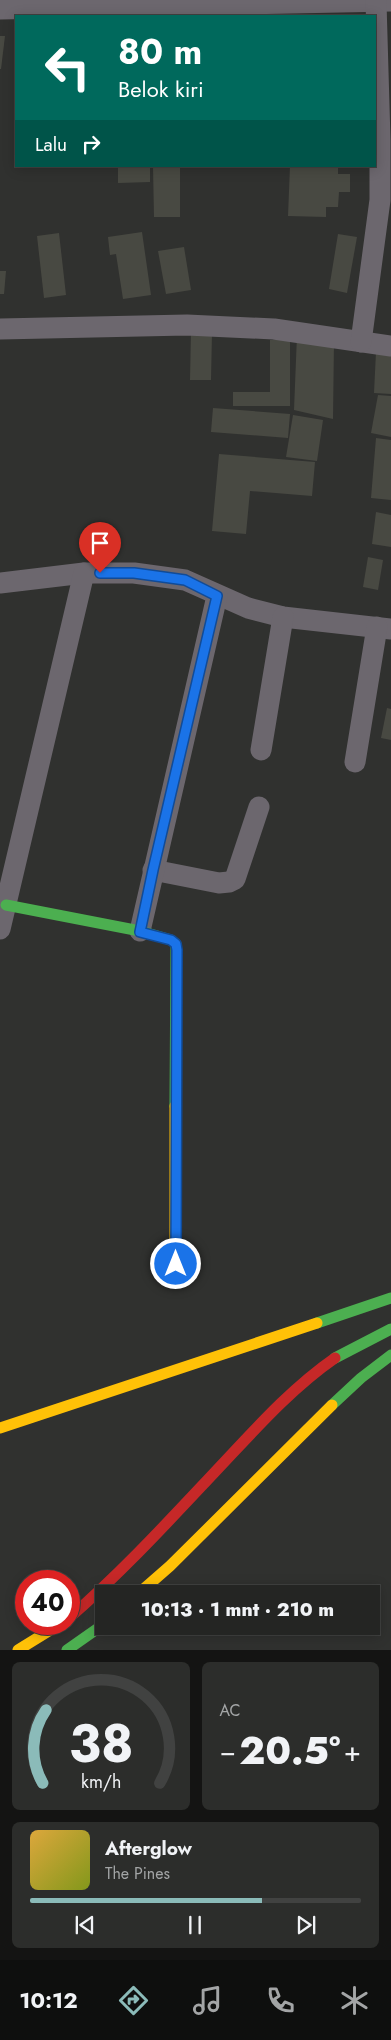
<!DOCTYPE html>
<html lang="id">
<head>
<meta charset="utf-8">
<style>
  body { margin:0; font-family:Jost,sans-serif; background:#2c2d2b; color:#f1f3f6; height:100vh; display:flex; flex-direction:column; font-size:19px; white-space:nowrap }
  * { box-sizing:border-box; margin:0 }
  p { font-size:16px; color:#a3a5a6 }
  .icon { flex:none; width:28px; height:28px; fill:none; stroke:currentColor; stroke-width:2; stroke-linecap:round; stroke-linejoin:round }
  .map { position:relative; height:1650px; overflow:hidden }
  .details { display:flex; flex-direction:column; gap:12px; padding:12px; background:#141413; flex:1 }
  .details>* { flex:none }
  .banner { position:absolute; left:15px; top:15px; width:361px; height:152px; border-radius:0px; box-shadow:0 2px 12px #0003,0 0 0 1px #414241; background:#00695c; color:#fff; overflow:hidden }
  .speed { position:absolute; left:15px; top:1570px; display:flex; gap:10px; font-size:25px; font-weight:700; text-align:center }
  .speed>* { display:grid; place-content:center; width:65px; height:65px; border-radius:50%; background:#242523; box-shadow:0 2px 12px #0003,0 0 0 1px #414241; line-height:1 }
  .speed .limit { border:8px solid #d22; background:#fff; color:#111 }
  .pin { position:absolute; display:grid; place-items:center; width:42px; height:42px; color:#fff; margin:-51px -21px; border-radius:50% 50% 50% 0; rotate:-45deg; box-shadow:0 0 5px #0007 }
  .pin .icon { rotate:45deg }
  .me { position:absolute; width:55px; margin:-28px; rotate:0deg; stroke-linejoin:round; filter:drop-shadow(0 0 4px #0008) }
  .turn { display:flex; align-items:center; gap:18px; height:105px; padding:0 20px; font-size:22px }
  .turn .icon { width:65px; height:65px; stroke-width:2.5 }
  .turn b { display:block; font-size:35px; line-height:42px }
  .then { display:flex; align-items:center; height:48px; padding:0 20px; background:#0003; gap:10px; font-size:19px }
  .big { font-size:38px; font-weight:800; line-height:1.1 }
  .details .card { flex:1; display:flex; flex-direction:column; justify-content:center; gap:8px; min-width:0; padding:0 18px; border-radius:8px; background:#2c2d2b }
  .details .dial { align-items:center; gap:0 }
  .dial svg { height:130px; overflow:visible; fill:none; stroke:#414241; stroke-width:7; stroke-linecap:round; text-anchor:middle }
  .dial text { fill:#f1f3f6; stroke:none }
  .song { display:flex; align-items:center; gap:15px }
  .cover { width:60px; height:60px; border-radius:8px; background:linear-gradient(135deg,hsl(40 70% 55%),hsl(70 70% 35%)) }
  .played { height:5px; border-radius:2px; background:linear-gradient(90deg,#8bbbb9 70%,#414241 70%) }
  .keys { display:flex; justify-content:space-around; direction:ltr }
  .heat { display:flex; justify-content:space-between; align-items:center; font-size:28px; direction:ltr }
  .details .tiles { flex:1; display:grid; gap:12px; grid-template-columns:1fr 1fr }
  .card:last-child { grid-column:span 2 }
  .trip { position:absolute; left:95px; top:1585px; width:285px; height:50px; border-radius:0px; background:#242523; box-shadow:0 2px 12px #0003,0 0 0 1px #414241; font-weight:800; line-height:50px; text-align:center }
  .tab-bar { display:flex; height:80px; justify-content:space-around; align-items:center; background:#0e0f0e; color:#a3a5a6 }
  .tab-bar .icon { width:35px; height:35px }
  .tab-bar .current { color:#8bbbb9 }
  .tab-bar b { font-size:22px; color:#f1f3f6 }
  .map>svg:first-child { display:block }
  .building { fill:#484942 }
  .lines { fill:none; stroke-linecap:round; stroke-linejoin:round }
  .street { stroke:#6c676e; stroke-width:21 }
  .fast { stroke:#4caf50; stroke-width:11 }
  .slow { stroke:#ffc107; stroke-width:11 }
  .jam { stroke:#c62828; stroke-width:11 }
  .route-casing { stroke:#114b97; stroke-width:12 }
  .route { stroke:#1a73e8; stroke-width:9 }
</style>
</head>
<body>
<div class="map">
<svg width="391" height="1650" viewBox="0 0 391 1650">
  <rect width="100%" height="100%" fill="#30312f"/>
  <g class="building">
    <path d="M0 36H5L1 69H0Z"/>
    <path d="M118 166H150V182L118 183Z"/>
    <path d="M153 166H180V217H154Z"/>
    <path d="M290 166H338V174H350V192H339L338 207H326V217L288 216Z"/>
    <path d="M142 232 151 295 123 299 116 254 110 255 108 237Z"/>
    <path d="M59 233 66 295 44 298 37 236Z"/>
    <path d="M338 234 357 237 347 293 329 289Z"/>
    <path d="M184 247 191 290 166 294 158 251Z"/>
    <path d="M0 271H6L4 294H0Z"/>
    <path d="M191 331 212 332 211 380H190Z"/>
    <path d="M297 335 334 339 333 419 294 410Z"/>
    <path d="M270 340H290V406H233V392H270Z"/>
    <path d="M376 352 391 353V394L374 393Z"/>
    <path d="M378 395 391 396V437L371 433Z"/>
    <path d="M213 408 290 414 288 438 211 432Z"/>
    <path d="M293 415 323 420 317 461 286 457Z"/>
    <path d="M376 438 391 440V500L371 498Z"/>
    <path d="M219 454 315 462 312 496 250 491 246 534 212 531Z"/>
    <path d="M376 512 391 515V547L372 544Z"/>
    <path d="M368 557 383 560 378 590 363 587Z"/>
    <path d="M387 708 391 709V740L381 738Z"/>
  </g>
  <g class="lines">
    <g class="street">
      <path d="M0 9 391 1"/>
      <path d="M0 329 187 325 274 329 391 346"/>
      <path d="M361 342 380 200V140L376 2"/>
      <path d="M0 583 84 573H134L185 580 248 608 283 617 391 629"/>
      <path d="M261 750 283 617"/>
      <path d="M355 762 377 627"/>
      <path d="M153 870 219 883 229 882 235 879 259 807"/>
      <path d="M0 929 84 573"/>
      <path d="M140 931 217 596"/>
    </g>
    <g class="fast">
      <path d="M6 905 140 931 171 940 176 944 175 1106"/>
      <path d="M317 1323 391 1298"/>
      <path d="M335 1358 391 1329"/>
      <path d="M332 1405 361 1378 391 1355"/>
      <path d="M67 1650 104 1624"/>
    </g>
    <g class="slow">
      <path d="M175 1264V1106"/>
      <path d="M0 1428 317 1323"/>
      <path d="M138 1594 170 1566 332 1405"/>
      <path d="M18 1650 60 1624"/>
    </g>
    <path class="jam" d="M69 1618C121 1573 167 1523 214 1473 252 1433 289 1390 335 1358"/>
  </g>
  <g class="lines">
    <g class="route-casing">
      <path id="route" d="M100 573H134L185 580 217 596 153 870 140 932 171 940 176 944 177 950 176 1264"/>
    </g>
    <use href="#route" class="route"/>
  </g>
</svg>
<div class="speed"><div class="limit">40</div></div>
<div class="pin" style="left:100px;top:573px;background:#d93025"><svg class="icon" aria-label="arrive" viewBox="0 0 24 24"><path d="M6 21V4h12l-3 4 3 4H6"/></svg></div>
<svg class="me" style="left:176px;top:1264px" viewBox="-20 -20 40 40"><circle r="17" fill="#1a73e8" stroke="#fff" stroke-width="3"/><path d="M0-11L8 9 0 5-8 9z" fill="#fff"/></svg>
<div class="trip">10:13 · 1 mnt · 210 m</div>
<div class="banner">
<div class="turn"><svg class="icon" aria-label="left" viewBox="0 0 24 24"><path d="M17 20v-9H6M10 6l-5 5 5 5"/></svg><div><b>80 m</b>Belok kiri</div></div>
<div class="then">Lalu<svg class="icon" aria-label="right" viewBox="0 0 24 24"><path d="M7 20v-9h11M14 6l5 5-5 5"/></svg></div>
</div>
</div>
<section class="details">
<div class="tiles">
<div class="card dial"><svg viewBox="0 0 100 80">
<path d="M14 69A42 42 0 1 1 86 69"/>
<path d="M14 69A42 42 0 0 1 16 24" stroke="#8bbbb9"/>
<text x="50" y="56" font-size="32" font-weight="700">38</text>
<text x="50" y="72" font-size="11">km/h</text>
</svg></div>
<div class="card"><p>AC</p>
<div class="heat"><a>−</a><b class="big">20.5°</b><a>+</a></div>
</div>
<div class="card">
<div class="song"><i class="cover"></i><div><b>Afterglow</b><p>The Pines</p></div></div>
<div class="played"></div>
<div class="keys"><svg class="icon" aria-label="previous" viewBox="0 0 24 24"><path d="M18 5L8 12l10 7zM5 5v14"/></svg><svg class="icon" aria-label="pause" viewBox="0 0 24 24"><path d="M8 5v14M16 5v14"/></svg><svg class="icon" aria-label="next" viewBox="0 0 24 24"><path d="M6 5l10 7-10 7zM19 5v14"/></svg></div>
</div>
</div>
</section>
<nav class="tab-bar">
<b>10:12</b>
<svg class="icon current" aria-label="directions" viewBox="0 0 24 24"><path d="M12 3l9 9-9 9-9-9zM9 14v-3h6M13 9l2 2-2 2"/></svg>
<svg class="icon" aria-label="music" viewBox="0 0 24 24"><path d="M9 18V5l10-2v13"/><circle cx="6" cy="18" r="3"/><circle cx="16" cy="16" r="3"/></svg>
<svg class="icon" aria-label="phone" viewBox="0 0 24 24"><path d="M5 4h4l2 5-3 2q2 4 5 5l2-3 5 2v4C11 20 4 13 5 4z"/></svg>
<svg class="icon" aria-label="climate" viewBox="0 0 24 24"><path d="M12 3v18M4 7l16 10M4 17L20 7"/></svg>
</nav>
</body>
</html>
